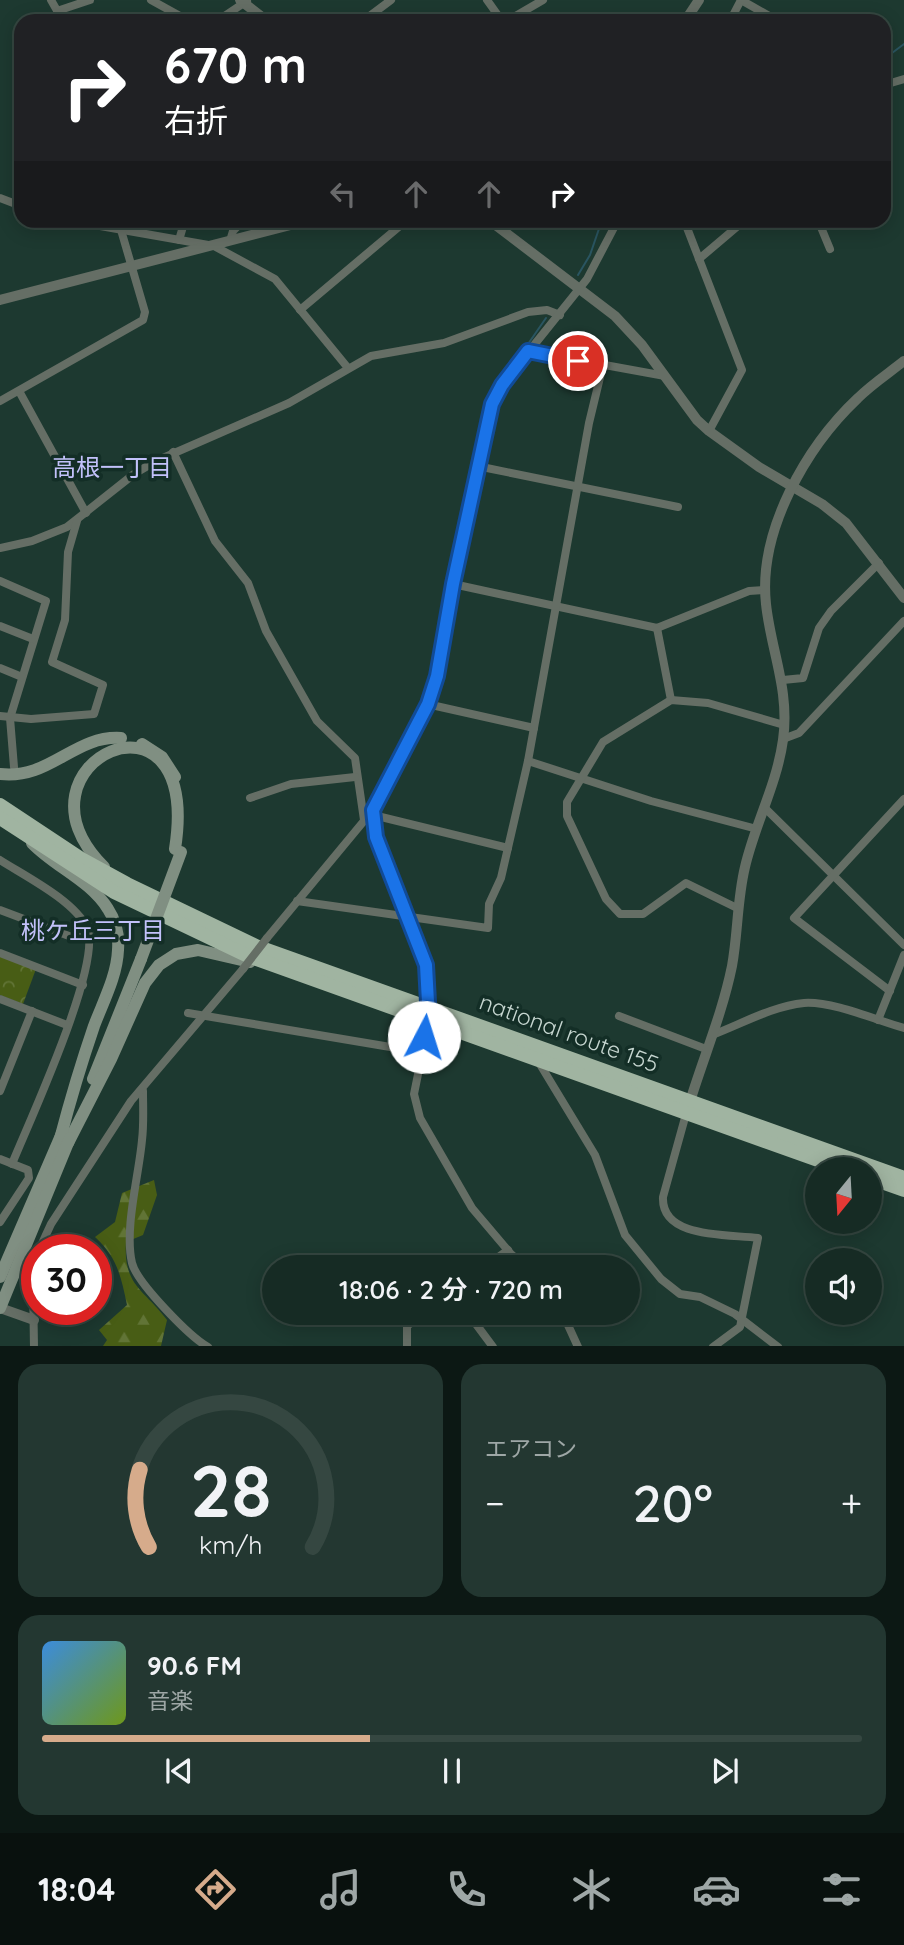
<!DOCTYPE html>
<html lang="ja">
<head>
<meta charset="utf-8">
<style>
  body { margin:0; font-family:Quicksand,"Noto Sans JP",sans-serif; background:#233731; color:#f1f3f6; height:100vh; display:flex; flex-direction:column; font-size:26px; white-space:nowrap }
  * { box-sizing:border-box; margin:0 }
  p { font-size:23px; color:#9ea7a6 }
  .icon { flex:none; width:38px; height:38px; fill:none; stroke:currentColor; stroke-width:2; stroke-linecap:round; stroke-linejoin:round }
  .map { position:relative; height:1346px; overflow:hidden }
  .side { display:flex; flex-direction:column; gap:18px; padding:18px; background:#0c1814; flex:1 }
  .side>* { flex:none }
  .top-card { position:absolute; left:14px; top:14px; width:877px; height:214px; border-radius:21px; box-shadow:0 4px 18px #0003,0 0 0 2px #354741; background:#202124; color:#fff; overflow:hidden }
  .needle { width:46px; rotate:198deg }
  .tools { position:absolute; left:805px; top:1157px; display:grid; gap:14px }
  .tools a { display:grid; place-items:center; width:77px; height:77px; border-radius:50%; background:#162b24; box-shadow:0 4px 18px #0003,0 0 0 2px #354741; font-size:35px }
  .speed { position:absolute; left:21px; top:1234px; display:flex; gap:14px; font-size:35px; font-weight:700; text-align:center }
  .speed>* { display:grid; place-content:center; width:91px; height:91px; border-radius:50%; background:#162b24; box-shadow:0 4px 18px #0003,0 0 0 2px #354741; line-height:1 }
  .speed .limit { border:10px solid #d22; background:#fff; color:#111 }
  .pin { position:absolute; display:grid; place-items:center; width:60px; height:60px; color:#fff; margin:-30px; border:4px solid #fff; border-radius:50%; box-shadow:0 2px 7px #0007 }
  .me { position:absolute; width:77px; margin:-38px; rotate:5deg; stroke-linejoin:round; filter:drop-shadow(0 0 5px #0008) }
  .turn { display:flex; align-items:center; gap:24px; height:147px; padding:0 35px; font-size:32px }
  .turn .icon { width:91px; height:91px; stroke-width:2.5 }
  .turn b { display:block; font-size:49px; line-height:60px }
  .lanes { display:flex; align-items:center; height:66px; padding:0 35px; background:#0003; justify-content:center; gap:35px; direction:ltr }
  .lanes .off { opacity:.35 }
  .big { font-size:52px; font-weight:600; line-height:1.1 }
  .side .card { flex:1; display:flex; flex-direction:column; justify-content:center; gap:10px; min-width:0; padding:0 24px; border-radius:21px; background:#233731 }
  .side .dial { align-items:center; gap:0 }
  .dial svg { height:182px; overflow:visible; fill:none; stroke:#354741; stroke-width:7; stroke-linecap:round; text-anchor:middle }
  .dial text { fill:#f1f3f6; stroke:none }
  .song { display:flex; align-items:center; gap:21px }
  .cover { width:84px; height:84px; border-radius:10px; background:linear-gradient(135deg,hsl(210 70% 55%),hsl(80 70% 35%)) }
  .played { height:7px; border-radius:4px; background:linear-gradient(90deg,#d6ab8b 40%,#354741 40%) }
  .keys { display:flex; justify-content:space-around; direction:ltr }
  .heat { display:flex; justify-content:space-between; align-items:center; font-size:38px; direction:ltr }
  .side .tiles { flex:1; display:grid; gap:18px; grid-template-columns:1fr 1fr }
  .card:last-child { grid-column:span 2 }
  .trip { position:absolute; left:262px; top:1255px; width:378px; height:70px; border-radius:35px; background:#162b24; box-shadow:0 4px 18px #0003,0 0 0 2px #354741; font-weight:600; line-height:70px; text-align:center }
  .dock { display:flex; height:112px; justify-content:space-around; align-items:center; background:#09110e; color:#9ea7a6 }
  .dock .icon { width:49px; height:49px }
  .dock .current { color:#d6ab8b }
  .dock b { font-size:32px; color:#f1f3f6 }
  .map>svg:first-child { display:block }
  .forest { fill:url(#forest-firs) }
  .park { fill:url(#park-crowns) }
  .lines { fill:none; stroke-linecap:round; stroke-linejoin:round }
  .stream { stroke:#2a5561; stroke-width:2 }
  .minor { stroke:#656e65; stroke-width:8 }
  .tertiary { stroke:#656e65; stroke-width:10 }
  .secondary { stroke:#808f82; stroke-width:12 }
  .trunk { stroke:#a0b4a1; stroke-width:14 }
  .minor-bridge { stroke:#656e65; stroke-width:8 }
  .secondary-bridge { stroke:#808f82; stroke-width:12 }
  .route-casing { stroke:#114b97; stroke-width:18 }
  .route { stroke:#1a73e8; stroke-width:12 }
  .labels { text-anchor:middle; stroke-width:7; stroke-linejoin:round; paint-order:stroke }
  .street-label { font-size:23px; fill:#c6d6d0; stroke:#132e26 }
  .neighbourhood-label { font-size:24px; fill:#c2c1fa; stroke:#132e26 }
</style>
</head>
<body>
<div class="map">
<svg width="904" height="1347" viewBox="0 0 904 1347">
  <defs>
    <pattern id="forest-firs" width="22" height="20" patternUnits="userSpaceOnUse" patternTransform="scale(1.75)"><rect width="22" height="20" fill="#485d15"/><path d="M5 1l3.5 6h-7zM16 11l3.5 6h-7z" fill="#617436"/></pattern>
    <pattern id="park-crowns" width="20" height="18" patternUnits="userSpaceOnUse" patternTransform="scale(1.75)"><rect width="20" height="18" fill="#485d15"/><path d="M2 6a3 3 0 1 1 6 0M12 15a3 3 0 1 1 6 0" fill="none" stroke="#617436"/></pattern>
  </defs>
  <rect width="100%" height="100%" fill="#1d3930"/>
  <path class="forest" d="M154 1180 157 1195 143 1235 126 1242C123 1286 144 1289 167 1320L161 1346H103L107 1340 99 1330 127 1305C121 1276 117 1257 95 1237L115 1222 122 1193Z"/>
  <path class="park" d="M0 956 36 969 23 1004 0 995Z"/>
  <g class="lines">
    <g class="stream">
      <path d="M884 59 904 44"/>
      <path d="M578 275 590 255 602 220"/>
      <path d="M455 558 486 405 546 318"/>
      <path d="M439 651 449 587"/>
      <path d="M387 770 424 700"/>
    </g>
    <g class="minor">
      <path d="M51 0 63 21"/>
      <path d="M151 0 189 21"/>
      <path d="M487 0 502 21"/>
      <path d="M741 0 778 21"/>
      <path d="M57 11 90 0"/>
      <path d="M217 21 247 1"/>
      <path d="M363 21 391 0"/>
      <path d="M507 21 543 0"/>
      <path d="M730 21 741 0"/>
      <path d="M884 85 904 79"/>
      <path d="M0 198 21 206"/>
      <path d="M66 220 214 246 275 279 348 368"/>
      <path d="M684 220 742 370 709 431"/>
      <path d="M818 220 830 249"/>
      <path d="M179 240 185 220"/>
      <path d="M230 241 233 231 244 220"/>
      <path d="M699 259 745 220"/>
      <path d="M300 310 407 220"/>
      <path d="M528 351 665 376"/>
      <path d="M19 391 86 513"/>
      <path d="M0 401 143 320 145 312 121 230 123 220"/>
      <path d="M173 452 215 541 248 583 266 631 317 721 355 758 364 820"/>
      <path d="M477 466 678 507"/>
      <path d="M0 548 32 541 67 527 134 474 156 461 289 403 371 356 444 343 528 312 547 310 560 315"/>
      <path d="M0 581 46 601 10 718 14 767"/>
      <path d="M453 584 657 628 749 591 765 590"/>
      <path d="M0 626 33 639"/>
      <path d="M657 628 671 700"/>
      <path d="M0 668 22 677"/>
      <path d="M783 680 803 678 819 628 831 611 879 563"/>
      <path d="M427 704 534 728"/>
      <path d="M0 716 31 719 94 714 103 685 52 662 65 620 68 552 77 521"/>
      <path d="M783 739 799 733 904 621"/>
      <path d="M528 761 651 801 757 829"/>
      <path d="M250 798 291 784 355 777"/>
      <path d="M764 807 904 945"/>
      <path d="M373 810 376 837 426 965 428 1007"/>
      <path d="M373 815 508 848"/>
      <path d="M0 860C25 876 75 901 87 928 103 963 29 1122 12 1164"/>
      <path d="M297 901 488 928 489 904 501 878 528 761 589 423 603 365"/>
      <path d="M737 908 686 883 643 914H620L606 899 567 816V802L603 742 671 700 708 703 784 725"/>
      <path d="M0 910 69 936 91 938"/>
      <path d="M267 938 373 810 427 704 444 648 453 584 492 404 502 385 587 279 618 220"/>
      <path d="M0 953 83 985"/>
      <path d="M890 991 794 918 904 799"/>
      <path d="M0 999 67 1025"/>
      <path d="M188 1013 420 1052"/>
      <path d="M619 1016 706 1049"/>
      <path d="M429 1020 414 1094 420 1118 472 1208 511 1254 526 1267"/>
      <path d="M878 1020 904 955"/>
      <path d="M712 1035C741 1024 773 1006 804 1003 832 1001 876 1020 904 1028"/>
      <path d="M538 1061 595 1155 625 1235 661 1279 680 1294 700 1297 735 1314 778 1347"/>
      <path d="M0 1091 32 1011"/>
      <path d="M143 1091C143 1107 144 1124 142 1140 139 1175 124 1229 132 1263 137 1283 190 1337 208 1347"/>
      <path d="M686 1114 663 1197C661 1239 728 1234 758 1238L740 1327 713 1347"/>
      <path d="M0 1159 28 1170 29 1178 0 1222"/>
      <path d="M39 1250 51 1224 131 1101 243 969"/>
      <path d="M485 1267 508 1250"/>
      <path d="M467 1312 493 1347"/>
      <path d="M562 1312 578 1347"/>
      <path d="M34 1347 33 1284 37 1256"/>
      <path d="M407 1347V1326L425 1312"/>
    </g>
    <g class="tertiary">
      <path d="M240 0 267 21"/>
      <path d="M685 21 699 0"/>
      <path d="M489 220 615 316 642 345 697 420 709 431 759 467 822 504 846 523 904 598"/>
      <path d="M0 300 310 220"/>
      <path d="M688 1108C702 1061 722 1015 732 966 738 933 737 900 745 867 755 824 777 784 783 740 790 690 771 651 766 604 758 531 806 447 858 398 872 384 889 373 904 361"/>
      <path d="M0 1308 34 1320"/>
    </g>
    <g class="secondary">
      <path d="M142 744 162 757 175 777"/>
      <path d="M0 774C50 780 74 735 121 738"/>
      <path d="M32 843C55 867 90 880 108 909 116 921 119 936 118 950 117 976 103 1002 94 1026 81 1064 70 1101 60 1139"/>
      <path d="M104 867C0 763 203 669 175 849"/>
      <path d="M93 1079 141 959"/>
      <path d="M68 1143 111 1059 145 983 159 965 176 954 198 950 250 962"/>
      <path d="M0 1277 63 1131"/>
      <path d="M0 1308 70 1138"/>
    </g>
    <g class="trunk">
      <path d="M0 805 83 860 127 884 256 946 904 1178"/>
      <path d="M0 818 114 892 248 956 843 1169"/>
      <path d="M870 1178 904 1190"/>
    </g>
    <path class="minor-bridge" d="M243 969 267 938"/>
    <path class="secondary-bridge" d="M141 959 181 852"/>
  </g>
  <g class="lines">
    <g class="route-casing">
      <path id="route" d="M424 1037 429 1021 426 965 376 837 373 810 428 704 437 676 453 584 492 404 502 385 528 351 578 361"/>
    </g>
    <use href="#route" class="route"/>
  </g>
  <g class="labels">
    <g class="street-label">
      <text transform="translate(569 1033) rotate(20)" y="8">national route 155</text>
    </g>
    <g class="neighbourhood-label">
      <text x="112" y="476">高根一丁目</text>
      <text x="93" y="939">桃ケ丘三丁目</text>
    </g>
  </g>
</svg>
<div class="tools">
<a><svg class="needle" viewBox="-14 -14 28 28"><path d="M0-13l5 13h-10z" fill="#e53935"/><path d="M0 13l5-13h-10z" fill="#9ea7a6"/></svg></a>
<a><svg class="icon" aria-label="sound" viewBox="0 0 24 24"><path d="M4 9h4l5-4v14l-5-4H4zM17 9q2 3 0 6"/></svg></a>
</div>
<div class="speed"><div class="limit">30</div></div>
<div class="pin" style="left:578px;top:361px;background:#d93025"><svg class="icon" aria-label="arrive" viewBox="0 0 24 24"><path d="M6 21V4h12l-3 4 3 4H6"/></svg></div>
<svg class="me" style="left:424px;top:1037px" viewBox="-20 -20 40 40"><circle r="19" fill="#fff"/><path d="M0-13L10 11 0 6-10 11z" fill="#1a73e8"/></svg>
<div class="trip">18:06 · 2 分 · 720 m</div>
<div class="top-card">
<div class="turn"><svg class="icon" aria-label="right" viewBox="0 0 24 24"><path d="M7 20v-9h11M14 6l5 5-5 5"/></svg><div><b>670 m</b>右折</div></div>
<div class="lanes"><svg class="icon off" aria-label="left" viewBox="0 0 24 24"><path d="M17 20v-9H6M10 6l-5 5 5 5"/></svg><svg class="icon off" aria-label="ahead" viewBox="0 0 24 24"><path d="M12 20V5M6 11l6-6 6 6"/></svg><svg class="icon off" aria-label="ahead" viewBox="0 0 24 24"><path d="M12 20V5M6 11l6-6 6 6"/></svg><svg class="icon" aria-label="right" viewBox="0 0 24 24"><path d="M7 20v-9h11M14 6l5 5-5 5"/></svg></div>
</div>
</div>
<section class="side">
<div class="tiles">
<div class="card dial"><svg viewBox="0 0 100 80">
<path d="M14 69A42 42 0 1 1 86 69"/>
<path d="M14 69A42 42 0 0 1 10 35" stroke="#d6ab8b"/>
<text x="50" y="56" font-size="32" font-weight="700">28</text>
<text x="50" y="72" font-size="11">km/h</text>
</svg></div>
<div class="card"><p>エアコン</p>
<div class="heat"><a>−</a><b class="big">20°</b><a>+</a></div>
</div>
<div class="card">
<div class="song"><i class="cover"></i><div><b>90.6 FM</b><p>音楽</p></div></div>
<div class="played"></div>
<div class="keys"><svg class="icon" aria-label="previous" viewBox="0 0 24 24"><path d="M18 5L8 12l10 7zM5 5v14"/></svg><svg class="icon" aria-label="pause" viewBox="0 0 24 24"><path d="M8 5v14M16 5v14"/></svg><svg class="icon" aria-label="next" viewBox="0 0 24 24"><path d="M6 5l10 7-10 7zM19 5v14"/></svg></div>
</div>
</div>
</section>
<nav class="dock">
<b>18:04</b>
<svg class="icon current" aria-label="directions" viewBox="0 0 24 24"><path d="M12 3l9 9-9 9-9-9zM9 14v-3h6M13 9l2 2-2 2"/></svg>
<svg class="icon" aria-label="music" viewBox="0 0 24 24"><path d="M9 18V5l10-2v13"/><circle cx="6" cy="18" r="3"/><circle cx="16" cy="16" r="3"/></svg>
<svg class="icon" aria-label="phone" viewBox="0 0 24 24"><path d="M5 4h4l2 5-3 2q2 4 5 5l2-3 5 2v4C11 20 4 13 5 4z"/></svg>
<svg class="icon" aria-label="climate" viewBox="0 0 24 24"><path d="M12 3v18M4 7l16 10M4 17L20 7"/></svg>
<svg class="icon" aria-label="car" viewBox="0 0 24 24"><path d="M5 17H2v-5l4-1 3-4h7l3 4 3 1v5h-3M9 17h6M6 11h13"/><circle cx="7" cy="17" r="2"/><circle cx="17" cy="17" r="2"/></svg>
<svg class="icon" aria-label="filters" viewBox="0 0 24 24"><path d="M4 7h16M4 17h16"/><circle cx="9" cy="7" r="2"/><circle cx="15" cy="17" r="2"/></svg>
</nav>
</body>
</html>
